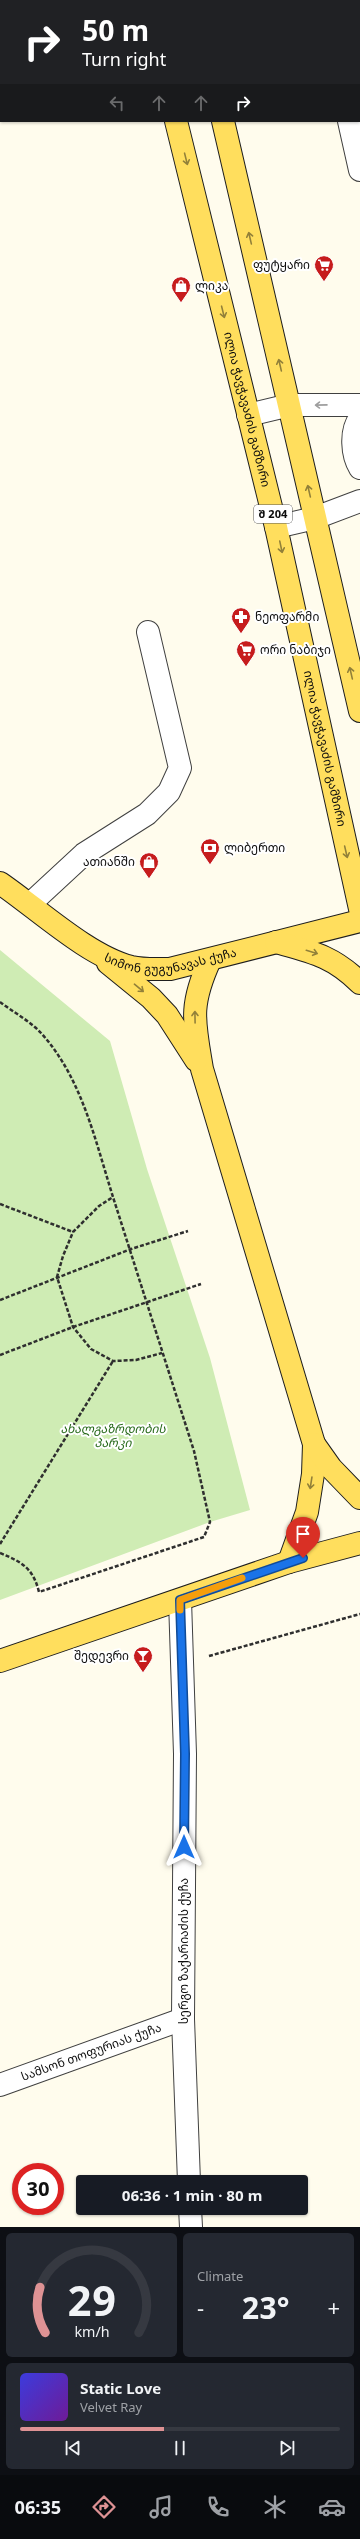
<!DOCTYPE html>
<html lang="en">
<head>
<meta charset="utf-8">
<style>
  body { margin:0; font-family:Georgia,"Noto Sans Georgian",serif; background:#242831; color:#f1f3f6; height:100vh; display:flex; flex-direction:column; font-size:15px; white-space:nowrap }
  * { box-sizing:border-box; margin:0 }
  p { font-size:13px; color:#9ea1a6 }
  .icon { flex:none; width:22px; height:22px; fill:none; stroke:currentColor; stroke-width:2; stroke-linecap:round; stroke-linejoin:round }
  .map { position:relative; height:2227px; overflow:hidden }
  .side { display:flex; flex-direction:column; gap:6px; padding:6px; background:#0d0f14; flex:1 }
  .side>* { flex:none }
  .top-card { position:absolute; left:0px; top:0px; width:360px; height:122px; box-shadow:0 1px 3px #0004; background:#202124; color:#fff; overflow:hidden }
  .speed { position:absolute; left:12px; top:2163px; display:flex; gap:8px; font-size:20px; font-weight:700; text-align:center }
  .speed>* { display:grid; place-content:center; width:52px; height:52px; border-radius:50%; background:#171b24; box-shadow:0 1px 3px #0004; line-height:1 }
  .speed .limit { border:6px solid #d22; background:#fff; color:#111 }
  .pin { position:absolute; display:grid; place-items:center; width:34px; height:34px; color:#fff; margin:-41px -17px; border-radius:50% 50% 50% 0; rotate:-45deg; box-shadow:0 0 4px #0007 }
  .pin .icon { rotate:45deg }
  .me { position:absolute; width:44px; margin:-22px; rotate:0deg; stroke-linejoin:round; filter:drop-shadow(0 0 3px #0008) }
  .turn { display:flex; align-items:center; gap:14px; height:84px; padding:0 16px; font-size:18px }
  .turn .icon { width:52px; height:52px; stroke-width:2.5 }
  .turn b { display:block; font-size:28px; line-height:34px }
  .lanes { display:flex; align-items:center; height:38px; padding:0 16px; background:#0003; justify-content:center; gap:20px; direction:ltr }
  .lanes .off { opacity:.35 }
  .big { font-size:30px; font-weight:700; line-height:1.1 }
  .side .card { flex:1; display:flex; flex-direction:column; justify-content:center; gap:6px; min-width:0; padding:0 14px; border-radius:6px; background:#242831 }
  .side .dial { align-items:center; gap:0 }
  .dial svg { height:104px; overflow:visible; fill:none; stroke:#363941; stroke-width:7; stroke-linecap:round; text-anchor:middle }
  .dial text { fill:#f1f3f6; stroke:none }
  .song { display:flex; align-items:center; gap:12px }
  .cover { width:48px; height:48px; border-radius:6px; background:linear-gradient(135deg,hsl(240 70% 55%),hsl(280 70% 35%)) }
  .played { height:4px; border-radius:2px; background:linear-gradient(90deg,#de9294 45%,#363941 45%) }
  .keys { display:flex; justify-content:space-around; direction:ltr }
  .heat { display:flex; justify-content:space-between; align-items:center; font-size:22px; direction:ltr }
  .side .tiles { flex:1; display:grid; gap:6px; grid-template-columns:1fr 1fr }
  .card:last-child { grid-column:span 2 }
  .trip { position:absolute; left:76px; top:2175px; width:232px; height:40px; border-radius:4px; background:#171b24; box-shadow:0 1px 3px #0004; font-weight:700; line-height:40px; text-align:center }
  .tab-bar { display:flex; height:64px; justify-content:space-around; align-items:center; background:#090b0e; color:#9ea1a6 }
  .tab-bar .icon { width:28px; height:28px }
  .tab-bar .on { color:#de9294 }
  .tab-bar b { font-size:18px; color:#f1f3f6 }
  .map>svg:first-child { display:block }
  .green { fill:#cfecb4 }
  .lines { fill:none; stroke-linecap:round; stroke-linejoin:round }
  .minor-casing { stroke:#404040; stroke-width:24 }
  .major-casing { stroke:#1e1e1e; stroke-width:24 }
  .path { stroke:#2f2f2f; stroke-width:2.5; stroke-dasharray:4 2; stroke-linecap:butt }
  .minor { stroke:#fff; stroke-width:22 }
  .major { stroke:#ffde5d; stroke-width:22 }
  .oneway { stroke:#928039 }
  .oneway2 { stroke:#9e9e9e }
  .route-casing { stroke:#114b97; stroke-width:10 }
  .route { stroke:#1a73e8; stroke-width:7 }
  .slow { stroke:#f59e0b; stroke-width:7 }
  .labels { text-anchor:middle; stroke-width:4; stroke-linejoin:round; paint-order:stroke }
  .shield { fill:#fff; stroke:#565656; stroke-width:1 }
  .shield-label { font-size:11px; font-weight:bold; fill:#0d0d0d }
  .poi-label { font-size:12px; fill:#0d0d0d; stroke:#fff; text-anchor:start }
  .street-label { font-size:12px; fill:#0d0d0d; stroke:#fff }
  .park-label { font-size:12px; font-style:italic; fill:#266919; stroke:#fff }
</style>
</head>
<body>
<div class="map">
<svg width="360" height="2227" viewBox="0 0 360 2227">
  <rect width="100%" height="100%" fill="#fffced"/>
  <path class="green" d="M0 950 110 1041 147 1169 210 1358 250 1510 210 1522 0 1600Z"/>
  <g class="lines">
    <g class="minor-casing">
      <g id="minor">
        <path d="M359 13 360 17"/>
        <path d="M349 121 360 170"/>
        <path d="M248 415 290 405H360"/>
        <path d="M360 418C350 431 352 455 360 468"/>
        <path d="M276 527 315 518 360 501"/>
        <path d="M30 904 84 854 147 814 169 792 180 768 148 632"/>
        <path d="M180 1600 185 1754 183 2019 189 2182"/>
        <path id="s1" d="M0 2085 183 2019"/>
        <path d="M190 2208 191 2227"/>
      </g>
    </g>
    <g class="major-casing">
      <g id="major">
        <path d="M147 0V1"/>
        <path d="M194 0V1"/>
        <path id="s2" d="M176 121 276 527 360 909"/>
        <path d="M223 121 360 711"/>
        <path id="s3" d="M0 883C38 909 88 956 131 967 144 970 157 969 170 969L360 921"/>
        <path d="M276 942C312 952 333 956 360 983"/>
        <path d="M210 960C189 1006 194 1021 202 1069L314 1444 313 1474 307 1512 289 1562"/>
        <path d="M108 963 151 998 167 1015 196 1060"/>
        <path d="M314 1444 331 1468 360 1498"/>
        <path d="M0 1661 289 1562 360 1543"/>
      </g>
    </g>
    <g class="path">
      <path d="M0 1002C13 1012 30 1021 41 1033 82 1078 95 1140 113 1197L99 1206 73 1232 63 1256 57 1277 73 1327 91 1349 113 1361 136 1360 162 1353"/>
      <path d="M0 1204 73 1232"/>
      <path d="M0 1300 131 1249 188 1231"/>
      <path d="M0 1355 73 1327 201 1284"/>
      <path d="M0 1544 113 1361"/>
      <path d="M0 1553C22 1562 33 1568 39 1592L204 1537 210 1522 194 1451 113 1197"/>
      <path d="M209 1656 360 1614"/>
    </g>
    <use href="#minor" class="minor"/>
    <use href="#major" class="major"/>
  </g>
  <defs><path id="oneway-shaft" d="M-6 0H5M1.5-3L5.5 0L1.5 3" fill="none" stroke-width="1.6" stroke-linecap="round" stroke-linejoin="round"/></defs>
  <g class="oneway">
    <use href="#oneway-shaft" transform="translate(186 159) rotate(76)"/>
    <use href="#oneway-shaft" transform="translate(250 238) rotate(-103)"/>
    <use href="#oneway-shaft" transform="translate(223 312) rotate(76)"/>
    <use href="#oneway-shaft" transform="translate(280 365) rotate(-103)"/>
    <use href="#oneway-shaft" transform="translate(309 491) rotate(-103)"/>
    <use href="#oneway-shaft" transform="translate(281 547) rotate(78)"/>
    <use href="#oneway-shaft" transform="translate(351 673) rotate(-103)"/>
    <use href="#oneway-shaft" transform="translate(346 852) rotate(77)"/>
    <use href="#oneway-shaft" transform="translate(312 952) rotate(17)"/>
    <use href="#oneway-shaft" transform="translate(139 988) rotate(40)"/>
    <use href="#oneway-shaft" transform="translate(195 1017) rotate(-91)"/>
    <use href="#oneway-shaft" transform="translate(311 1483) rotate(99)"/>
  </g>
  <use class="oneway2" href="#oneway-shaft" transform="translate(321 405) rotate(179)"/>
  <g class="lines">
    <g class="route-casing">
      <path id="route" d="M184 1847 185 1754 180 1600 303 1558"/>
    </g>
    <use href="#route" class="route"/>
    <path class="slow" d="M180 1610V1600L242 1578"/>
  </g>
  <defs>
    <g id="supermarket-pin" transform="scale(1)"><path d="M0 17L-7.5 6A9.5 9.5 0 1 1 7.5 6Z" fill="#c61c1d" stroke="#fff"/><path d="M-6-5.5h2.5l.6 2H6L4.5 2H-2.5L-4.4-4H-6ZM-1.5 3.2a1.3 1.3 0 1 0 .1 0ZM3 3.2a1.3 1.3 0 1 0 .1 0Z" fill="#fff"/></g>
    <g id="shop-pin" transform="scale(1)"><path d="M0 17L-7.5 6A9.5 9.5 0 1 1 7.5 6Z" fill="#c61c1d" stroke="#fff"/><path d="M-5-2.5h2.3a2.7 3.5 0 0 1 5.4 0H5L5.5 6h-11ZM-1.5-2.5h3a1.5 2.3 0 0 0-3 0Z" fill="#fff"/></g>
    <g id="pharmacy-pin" transform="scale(1)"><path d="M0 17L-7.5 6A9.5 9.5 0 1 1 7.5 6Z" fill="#c61c1d" stroke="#fff"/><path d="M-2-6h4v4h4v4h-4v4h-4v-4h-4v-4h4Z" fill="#fff"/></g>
    <g id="bank-pin" transform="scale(1)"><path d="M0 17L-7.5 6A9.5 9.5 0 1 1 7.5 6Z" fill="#c61c1d" stroke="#fff"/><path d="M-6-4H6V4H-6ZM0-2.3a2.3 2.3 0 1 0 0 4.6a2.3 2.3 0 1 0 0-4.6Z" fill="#fff"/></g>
    <g id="bar-pin" transform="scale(1)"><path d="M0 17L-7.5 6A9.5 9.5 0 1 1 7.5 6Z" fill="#c61c1d" stroke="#fff"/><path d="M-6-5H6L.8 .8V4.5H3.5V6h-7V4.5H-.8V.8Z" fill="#fff"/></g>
  </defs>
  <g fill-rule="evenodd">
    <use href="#supermarket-pin" x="324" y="265"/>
    <use href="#shop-pin" x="181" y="286"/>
    <use href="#pharmacy-pin" x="241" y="617"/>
    <use href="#supermarket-pin" x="246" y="650"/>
    <use href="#bank-pin" x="210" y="848"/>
    <use href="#shop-pin" x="149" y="862"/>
    <use href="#bar-pin" x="143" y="1656"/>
  </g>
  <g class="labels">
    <rect class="shield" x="254" y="505" width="38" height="18" rx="3"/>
    <g class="shield-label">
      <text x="273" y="518">შ 204</text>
    </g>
    <g class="poi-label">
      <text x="310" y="269" text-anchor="end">ფუტყარი</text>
      <text x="195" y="290">ლიკა</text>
      <text x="255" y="621">ნეოფარმი</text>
      <text x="260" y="654">ორი ნაბიჯი</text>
      <text x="224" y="852">ლიბერთი</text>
      <text x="135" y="866" text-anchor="end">ათიანში</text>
      <text x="129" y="1660" text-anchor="end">შედევრი</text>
    </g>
    <g class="street-label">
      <text dy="4" stroke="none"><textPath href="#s2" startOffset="297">ილია ჭავჭავაძის გამზირი</textPath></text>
      <text dy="4" stroke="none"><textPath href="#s2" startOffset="645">ილია ჭავჭავაძის გამზირი</textPath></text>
      <text dy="4" stroke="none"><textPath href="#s3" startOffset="196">სიმონ გუგუნავას ქუჩა</textPath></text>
      <text transform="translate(184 1951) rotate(-90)" y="4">სერგო ზაქარიაძის ქუჩა</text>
      <text dy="4" stroke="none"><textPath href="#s1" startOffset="97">სამსონ თოფურიას ქუჩა</textPath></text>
    </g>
    <g class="park-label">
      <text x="113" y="1433">ახალგაზრდობის<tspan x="113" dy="14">პარკი</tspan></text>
    </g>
  </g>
</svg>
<div class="speed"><div class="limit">30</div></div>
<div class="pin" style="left:303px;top:1558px;background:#d93025"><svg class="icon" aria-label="arrive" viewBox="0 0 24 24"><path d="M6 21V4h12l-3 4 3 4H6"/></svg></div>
<svg class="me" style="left:184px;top:1847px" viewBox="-20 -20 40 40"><path d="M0-17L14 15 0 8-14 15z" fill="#1a73e8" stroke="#fff" stroke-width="4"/></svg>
<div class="trip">06:36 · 1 min · 80 m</div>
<div class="top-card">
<div class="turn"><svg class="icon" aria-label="right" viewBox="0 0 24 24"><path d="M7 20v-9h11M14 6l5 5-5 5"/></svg><div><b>50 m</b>Turn right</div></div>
<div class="lanes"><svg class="icon off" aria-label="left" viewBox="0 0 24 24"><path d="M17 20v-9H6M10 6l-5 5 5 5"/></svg><svg class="icon off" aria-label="ahead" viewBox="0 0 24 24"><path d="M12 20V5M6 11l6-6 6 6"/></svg><svg class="icon off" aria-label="ahead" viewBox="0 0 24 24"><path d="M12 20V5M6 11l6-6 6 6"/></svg><svg class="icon" aria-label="right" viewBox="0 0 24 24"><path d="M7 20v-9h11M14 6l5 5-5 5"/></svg></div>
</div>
</div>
<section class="side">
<div class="tiles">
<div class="card dial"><svg viewBox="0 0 100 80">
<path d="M14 69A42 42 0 1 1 86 69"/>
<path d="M14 69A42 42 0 0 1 10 34" stroke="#de9294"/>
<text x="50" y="56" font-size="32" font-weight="700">29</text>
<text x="50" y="72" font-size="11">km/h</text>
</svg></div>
<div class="card"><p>Climate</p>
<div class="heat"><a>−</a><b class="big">23°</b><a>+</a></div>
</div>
<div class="card">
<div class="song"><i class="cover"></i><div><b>Static Love</b><p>Velvet Ray</p></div></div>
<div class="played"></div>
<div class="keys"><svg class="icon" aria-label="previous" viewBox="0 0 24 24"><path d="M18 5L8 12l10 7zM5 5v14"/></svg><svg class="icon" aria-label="pause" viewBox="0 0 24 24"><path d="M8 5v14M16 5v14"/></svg><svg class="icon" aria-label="next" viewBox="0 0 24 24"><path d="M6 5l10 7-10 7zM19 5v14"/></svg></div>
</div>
</div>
</section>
<nav class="tab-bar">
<b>06:35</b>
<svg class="icon on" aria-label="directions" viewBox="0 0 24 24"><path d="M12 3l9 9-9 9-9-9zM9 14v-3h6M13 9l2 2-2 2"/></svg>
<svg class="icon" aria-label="music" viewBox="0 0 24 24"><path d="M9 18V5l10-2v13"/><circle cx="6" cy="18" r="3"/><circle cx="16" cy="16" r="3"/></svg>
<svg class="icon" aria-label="phone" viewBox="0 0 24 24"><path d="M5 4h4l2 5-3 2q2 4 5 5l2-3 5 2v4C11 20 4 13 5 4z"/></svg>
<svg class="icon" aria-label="climate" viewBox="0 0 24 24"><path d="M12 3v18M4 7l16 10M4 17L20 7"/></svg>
<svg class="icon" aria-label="car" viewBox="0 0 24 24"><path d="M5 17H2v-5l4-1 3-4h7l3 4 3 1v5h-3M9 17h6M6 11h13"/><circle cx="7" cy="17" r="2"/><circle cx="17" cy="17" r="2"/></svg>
</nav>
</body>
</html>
